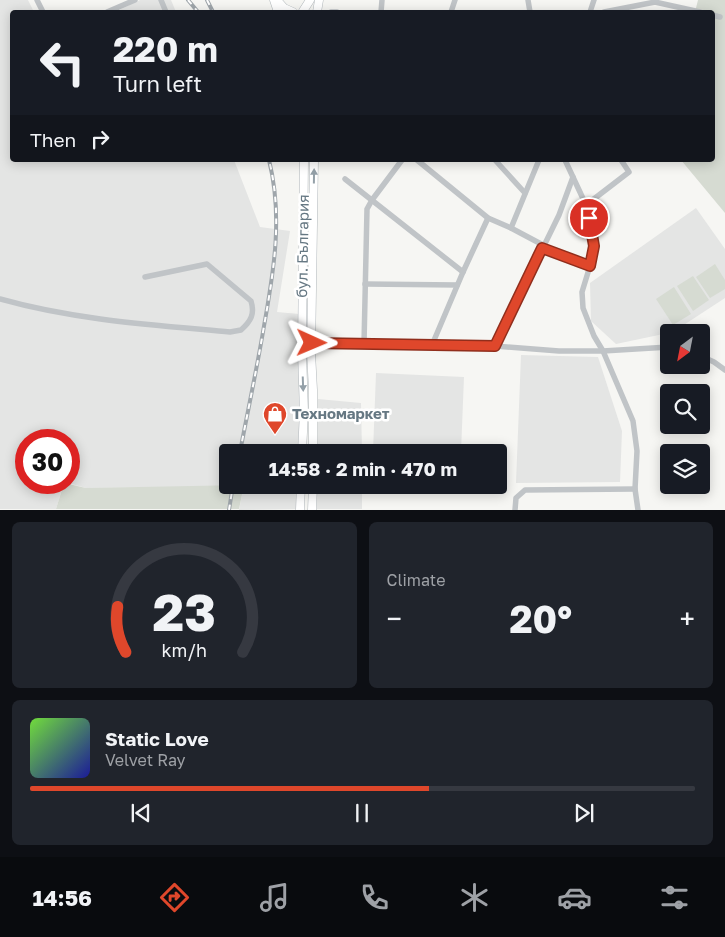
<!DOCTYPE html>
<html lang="en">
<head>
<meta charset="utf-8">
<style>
  body { margin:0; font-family:"Golos Text",sans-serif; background:#20242c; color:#f1f3f6; height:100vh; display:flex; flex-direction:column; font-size:19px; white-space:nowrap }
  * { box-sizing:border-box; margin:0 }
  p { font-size:16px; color:#9ea1a6 }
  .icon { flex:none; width:28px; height:28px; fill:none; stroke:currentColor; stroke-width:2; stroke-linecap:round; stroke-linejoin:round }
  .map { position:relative; height:510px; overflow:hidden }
  .drawer { display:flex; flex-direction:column; gap:12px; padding:12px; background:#0d0f14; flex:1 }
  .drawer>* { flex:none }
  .banner { position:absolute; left:10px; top:10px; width:705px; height:152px; border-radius:5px; box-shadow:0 2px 12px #0003; background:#171b24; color:#f1f3f6; overflow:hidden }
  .needle { width:32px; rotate:212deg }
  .buttons { position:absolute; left:660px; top:324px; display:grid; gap:10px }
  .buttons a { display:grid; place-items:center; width:50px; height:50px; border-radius:5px; background:#171b24; box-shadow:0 2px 12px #0003; font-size:25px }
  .speed { position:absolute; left:15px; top:429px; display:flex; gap:10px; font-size:25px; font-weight:700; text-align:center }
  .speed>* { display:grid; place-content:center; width:65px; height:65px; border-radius:50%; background:#171b24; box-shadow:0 2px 12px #0003; line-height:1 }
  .speed .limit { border:8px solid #d22; background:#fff; color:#111 }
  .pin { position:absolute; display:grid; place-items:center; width:42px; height:42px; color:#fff; margin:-21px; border:2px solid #fff; border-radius:50%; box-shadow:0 1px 5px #0007 }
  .me { position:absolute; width:55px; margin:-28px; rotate:91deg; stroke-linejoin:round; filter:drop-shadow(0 0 4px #0008) }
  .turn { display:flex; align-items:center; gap:18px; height:105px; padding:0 20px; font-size:22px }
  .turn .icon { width:65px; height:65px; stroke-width:2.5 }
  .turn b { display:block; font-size:35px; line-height:42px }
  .then { display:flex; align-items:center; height:48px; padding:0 20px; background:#0003; gap:10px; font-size:19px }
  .big { font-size:38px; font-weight:700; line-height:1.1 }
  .drawer .card { flex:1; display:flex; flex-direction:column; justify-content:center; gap:8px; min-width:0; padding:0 18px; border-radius:8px; background:#20242c }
  .drawer .dial { align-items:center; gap:0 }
  .dial svg { height:130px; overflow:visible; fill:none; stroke:#363941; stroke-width:7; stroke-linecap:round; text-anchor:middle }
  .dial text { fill:#f1f3f6; stroke:none }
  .song { display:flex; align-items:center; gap:15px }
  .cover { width:60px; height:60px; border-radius:8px; background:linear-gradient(135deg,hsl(100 70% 55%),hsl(240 70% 35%)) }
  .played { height:5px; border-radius:2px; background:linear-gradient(90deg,#df472b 60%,#363941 60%) }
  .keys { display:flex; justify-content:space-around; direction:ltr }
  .heat { display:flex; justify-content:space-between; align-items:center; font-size:28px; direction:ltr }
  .drawer .tiles { flex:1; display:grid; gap:12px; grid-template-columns:1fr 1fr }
  .card:last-child { grid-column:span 2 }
  .trip { position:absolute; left:219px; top:444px; width:288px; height:50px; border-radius:5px; background:#171b24; box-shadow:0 2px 12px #0003; font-weight:700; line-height:50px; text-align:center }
  .tabs { display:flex; height:80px; justify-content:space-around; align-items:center; background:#090b0e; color:#9ea1a6 }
  .tabs .icon { width:35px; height:35px }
  .tabs .active { color:#df472b }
  .tabs b { font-size:22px; color:#f1f3f6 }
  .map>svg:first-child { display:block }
  .built { fill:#e4e5e4 }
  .green { fill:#d6dbd2 }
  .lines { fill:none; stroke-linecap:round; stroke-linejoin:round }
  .secondary-casing { stroke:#b2b8bc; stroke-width:9 }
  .minor { stroke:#c0c4c7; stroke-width:5.5 }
  .secondary { stroke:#fff; stroke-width:8 }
  .rail-casing { stroke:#9fa6ab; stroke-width:4 }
  .rail { stroke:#fff; stroke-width:2; stroke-dasharray:5.5; stroke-linecap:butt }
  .oneway { fill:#94a0a8 }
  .route-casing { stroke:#912e1c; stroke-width:12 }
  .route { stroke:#df472b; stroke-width:9 }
  .labels { text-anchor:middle; stroke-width:5; stroke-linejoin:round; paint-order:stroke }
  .street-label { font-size:15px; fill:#667883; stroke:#fff }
  .poi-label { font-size:15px; font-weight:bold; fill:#667883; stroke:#fff; text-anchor:start }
</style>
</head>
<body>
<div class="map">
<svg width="725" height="510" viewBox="0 0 725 510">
  <rect width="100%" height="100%" fill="#f6f6f3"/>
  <g class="built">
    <path d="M0 0H28L34 12H12V160H234L260 227 290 231 277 312 299 314V452H228L227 484 221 487 86 488 68 483 69 440H26V482L64 483 56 509H0Z"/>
    <path d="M140 0H171L176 12H115Z"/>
    <path d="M696 208 725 249V298L673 332 616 344 591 321 590 283Z"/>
    <path d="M521 355 598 357 622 431 620 482 516 483Z"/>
    <path d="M376 373 464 377 461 452H373Z"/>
    <path d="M318 399 361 403 362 452H318Z"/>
    <path d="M244 485H298L297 509 239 510Z"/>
    <rect x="317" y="485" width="45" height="24"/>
  </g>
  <g class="green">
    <path d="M698 0H725V213L681 160H712V12H695Z"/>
    <path d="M715 264 725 280V289L710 298 696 277Z"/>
    <path d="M693 276 709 300 693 311 677 286Z"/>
    <path d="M674 287 691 314 673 325 656 299Z"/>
    <path d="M64 483 86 488 244 485 239 509H56Z"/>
  </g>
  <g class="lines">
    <g class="secondary-casing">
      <g id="secondary">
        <path d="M274 0 278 12"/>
        <path d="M277 0 284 8 293 12"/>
        <path d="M303 11 310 0"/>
        <path d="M317 12 319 0"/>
        <path d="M302 452 304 412 302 352 304 160"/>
        <path d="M313 452V390L311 353 314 160"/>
        <path d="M300 510 301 485"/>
        <path d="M312 510 313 485"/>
      </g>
    </g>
    <g class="minor">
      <path d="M37 0 43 12"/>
      <path d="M161 0 166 12"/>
      <path d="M528 0 530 12"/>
      <path d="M107 12 135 0"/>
      <path d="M331 12H337"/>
      <path d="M381 12 382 0"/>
      <path d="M451 12 455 0"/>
      <path d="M590 12 594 0"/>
      <path d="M604 12 655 2 700 12"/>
      <path d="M712 15 720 17"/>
      <path d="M417 160 488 218 511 228 543 245"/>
      <path d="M495 160 525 193"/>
      <path d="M565 160 586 205 594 246 593 256 582 292 583 308 594 336 603 351 633 421 637 451 635 489 638 510"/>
      <path d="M345 179 463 272"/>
      <path d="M586 205 629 172 621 160"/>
      <path d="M511 228 539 160"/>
      <path d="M542 248 590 266"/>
      <path d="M365 284 457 285"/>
      <path d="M0 299C74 320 153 325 230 332L241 330C251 321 255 314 251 301L207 264 145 277"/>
      <path d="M312 343 495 346 559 351H603L669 347"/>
      <path d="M364 344 367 209 372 200 402 160"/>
      <path d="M432 345 463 272 488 218"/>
      <path d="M495 346 559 215 573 177"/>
      <path d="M701 356 714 362 725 370"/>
      <path d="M515 510 516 498 525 490 635 489"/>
    </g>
    <use href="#secondary" class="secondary"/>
    <g class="rail-casing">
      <g id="rail">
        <path d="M188 0 198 12"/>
        <path d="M207 0 213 12"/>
        <path d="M240 452C248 410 257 368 264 326 274 270 283 216 269 160"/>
        <path d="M229 510 233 485"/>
      </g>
    </g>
    <use href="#rail" class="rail"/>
  </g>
  <defs><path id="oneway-solid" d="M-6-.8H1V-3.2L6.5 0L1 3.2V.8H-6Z" transform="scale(1.25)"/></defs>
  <g class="oneway">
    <use href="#oneway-solid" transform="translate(314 176) rotate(-89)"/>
    <use href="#oneway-solid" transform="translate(303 384) rotate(88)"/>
  </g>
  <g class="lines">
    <g class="route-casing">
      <path id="route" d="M312 343 495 346 542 248 590 266 594 246 589 218"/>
    </g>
    <use href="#route" class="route"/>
  </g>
  <defs>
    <g id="shop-pin" transform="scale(1.25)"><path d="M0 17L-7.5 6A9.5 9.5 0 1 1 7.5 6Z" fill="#df472b" stroke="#fff"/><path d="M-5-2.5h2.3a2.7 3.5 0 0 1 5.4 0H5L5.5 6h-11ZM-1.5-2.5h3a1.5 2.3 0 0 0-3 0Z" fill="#fff"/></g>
  </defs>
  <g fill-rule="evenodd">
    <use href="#shop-pin" x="275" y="414"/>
  </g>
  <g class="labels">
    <g class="street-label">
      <text transform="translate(303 246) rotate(-89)" y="5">бул. България</text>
    </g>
    <g class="poi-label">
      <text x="292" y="419">Техномаркет</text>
    </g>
  </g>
</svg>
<div class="buttons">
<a><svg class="needle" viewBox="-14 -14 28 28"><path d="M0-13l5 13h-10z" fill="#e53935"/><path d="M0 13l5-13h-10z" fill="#9ea1a6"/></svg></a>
<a><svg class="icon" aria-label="search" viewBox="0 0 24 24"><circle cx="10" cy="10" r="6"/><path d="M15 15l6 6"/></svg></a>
<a><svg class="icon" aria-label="layers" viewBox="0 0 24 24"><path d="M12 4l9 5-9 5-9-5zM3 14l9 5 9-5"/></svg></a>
</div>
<div class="speed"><div class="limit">30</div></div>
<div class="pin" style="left:589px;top:218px;background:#d93025"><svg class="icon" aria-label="arrive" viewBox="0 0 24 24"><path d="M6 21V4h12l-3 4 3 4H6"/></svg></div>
<svg class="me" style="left:312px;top:343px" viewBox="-20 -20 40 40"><path d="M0-17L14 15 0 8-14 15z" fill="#df472b" stroke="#fff" stroke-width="4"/></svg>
<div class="trip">14:58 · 2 min · 470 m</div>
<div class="banner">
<div class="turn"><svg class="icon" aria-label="left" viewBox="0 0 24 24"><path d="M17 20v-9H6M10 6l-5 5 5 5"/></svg><div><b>220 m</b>Turn left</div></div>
<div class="then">Then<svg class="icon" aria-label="right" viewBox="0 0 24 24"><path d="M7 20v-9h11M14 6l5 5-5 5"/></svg></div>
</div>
</div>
<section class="drawer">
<div class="tiles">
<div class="card dial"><svg viewBox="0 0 100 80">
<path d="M14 69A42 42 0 1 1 86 69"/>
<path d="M14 69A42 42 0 0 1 9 41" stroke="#df472b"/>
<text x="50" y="56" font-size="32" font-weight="700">23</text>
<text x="50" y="72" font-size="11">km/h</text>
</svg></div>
<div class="card"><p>Climate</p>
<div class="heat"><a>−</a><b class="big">20°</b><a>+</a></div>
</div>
<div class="card">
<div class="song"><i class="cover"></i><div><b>Static Love</b><p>Velvet Ray</p></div></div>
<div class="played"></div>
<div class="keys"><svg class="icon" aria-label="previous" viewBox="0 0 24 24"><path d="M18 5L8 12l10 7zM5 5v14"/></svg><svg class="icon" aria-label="pause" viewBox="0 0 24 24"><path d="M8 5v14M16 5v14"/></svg><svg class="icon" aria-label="next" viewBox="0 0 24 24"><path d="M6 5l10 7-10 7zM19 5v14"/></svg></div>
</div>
</div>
</section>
<nav class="tabs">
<b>14:56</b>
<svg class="icon active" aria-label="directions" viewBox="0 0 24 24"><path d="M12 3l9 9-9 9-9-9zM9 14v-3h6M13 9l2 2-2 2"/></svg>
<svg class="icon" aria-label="music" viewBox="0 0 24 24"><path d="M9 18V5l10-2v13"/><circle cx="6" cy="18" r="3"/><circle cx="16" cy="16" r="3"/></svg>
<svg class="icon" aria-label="phone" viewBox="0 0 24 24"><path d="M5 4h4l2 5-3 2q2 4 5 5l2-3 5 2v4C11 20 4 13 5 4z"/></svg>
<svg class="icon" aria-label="climate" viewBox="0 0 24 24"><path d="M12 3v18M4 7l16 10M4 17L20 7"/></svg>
<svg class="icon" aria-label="car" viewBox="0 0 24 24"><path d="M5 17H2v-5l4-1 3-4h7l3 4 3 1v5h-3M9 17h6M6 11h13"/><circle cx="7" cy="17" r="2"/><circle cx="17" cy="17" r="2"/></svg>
<svg class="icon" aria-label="filters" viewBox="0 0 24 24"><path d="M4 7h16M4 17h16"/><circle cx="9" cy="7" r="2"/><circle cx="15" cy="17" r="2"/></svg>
</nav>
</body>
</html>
